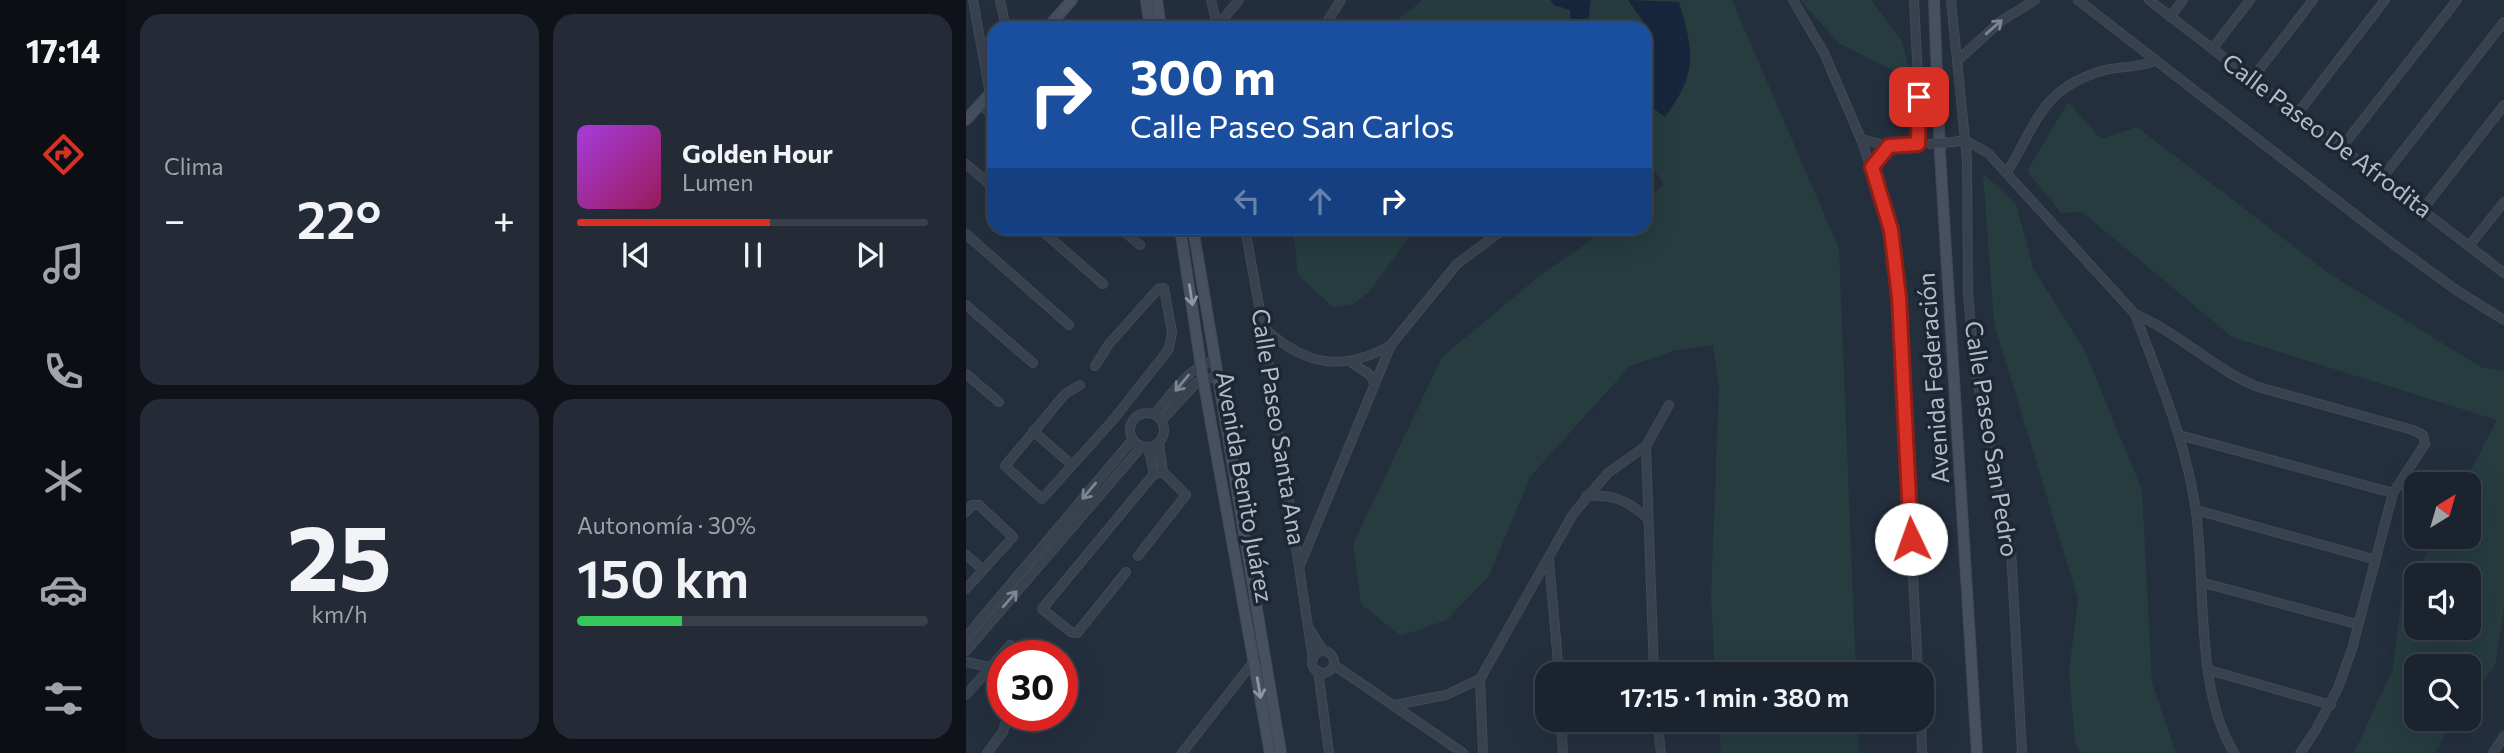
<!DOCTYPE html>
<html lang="es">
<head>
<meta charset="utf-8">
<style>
  body { margin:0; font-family:Commissioner,sans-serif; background:#242b36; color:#f1f3f6; height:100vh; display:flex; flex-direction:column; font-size:26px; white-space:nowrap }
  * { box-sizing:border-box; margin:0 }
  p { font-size:23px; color:#a0a4aa }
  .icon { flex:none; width:38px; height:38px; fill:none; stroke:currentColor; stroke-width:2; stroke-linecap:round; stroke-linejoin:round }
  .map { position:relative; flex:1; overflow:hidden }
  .sheet { display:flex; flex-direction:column; gap:14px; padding:14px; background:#0f1319; width:840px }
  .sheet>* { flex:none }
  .guide { position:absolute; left:21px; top:21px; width:665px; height:214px; border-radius:21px; box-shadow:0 7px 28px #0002,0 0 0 2px #39404a; background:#1a4fa0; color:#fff; overflow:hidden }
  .needle { width:46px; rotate:37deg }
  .controls { position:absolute; left:1438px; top:472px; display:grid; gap:14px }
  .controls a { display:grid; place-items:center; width:77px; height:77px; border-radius:14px; background:#1b232e; box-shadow:0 7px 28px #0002,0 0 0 2px #39404a; font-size:35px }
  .speed { position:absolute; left:21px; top:640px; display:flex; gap:14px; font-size:35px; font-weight:700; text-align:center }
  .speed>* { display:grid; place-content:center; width:91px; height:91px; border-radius:50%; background:#1b232e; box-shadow:0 7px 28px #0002,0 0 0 2px #39404a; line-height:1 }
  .speed .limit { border:10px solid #d22; background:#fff; color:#111 }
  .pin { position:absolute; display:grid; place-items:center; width:60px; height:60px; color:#fff; margin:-30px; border-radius:14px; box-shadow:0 4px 10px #0006 }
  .me { position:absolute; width:77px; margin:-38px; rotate:357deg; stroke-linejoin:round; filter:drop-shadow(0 0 5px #0008) }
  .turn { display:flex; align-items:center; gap:24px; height:147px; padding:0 28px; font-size:32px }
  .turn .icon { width:91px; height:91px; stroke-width:2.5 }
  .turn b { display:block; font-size:49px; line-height:60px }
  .lanes { display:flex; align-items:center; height:66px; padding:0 28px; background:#0003; justify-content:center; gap:35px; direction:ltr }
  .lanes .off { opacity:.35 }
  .big { font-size:52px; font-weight:600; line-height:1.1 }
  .sheet .tile { flex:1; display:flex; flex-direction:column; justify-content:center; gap:10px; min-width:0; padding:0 24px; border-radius:21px; background:#242b36 }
  .sheet .dial { align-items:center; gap:0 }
  .dial b { font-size:91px; line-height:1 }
  .song { display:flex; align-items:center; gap:21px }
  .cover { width:84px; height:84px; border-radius:10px; background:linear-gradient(135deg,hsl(280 70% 55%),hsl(330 70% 35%)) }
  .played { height:7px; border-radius:4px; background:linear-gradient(90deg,#d93025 55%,#39404a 55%) }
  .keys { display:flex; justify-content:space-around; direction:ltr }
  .heat { display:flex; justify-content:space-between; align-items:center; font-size:38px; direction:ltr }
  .charge { height:10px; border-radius:5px; background:linear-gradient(90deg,#34c759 30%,#39404a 0) }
  .sheet .tiles { flex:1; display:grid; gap:14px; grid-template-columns:repeat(2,1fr) }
  .trip { position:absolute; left:569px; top:662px; width:399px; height:70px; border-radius:21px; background:#1b232e; box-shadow:0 7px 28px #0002,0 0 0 2px #39404a; font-weight:600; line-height:70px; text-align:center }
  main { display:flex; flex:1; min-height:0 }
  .menu { display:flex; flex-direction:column; width:126px; justify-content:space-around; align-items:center; background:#0b0e12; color:#a0a4aa }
  .menu .icon { width:49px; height:49px }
  .menu .selected { color:#d93025 }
  .menu b { font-size:32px; color:#f1f3f6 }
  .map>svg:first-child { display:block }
  .green { fill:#263c3f; fill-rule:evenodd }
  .water { fill:#17263c }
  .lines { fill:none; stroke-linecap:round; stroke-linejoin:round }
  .street-casing { stroke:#414a57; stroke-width:10 }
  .secondary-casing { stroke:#414a57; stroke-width:12 }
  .street { stroke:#38414e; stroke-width:8 }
  .secondary { stroke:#465061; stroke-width:10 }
  .street-bridge-casing { stroke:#414a57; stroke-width:10; stroke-linecap:butt }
  .street-bridge { stroke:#38414e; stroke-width:8 }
  .oneway { stroke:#7c8592 }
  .oneway2 { stroke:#8e96a5 }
  .route-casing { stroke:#8d1f18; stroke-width:18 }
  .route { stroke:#d93025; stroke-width:12 }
  .labels { text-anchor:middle; stroke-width:7; stroke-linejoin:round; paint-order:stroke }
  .street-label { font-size:24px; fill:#b4bcc9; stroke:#1d2633 }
</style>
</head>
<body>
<main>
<nav class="menu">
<b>17:14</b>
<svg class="icon selected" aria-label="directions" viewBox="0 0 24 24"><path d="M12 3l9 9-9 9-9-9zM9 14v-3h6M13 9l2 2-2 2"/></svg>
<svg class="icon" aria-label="music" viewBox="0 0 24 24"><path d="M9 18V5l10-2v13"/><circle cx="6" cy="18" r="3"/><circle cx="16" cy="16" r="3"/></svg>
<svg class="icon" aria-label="phone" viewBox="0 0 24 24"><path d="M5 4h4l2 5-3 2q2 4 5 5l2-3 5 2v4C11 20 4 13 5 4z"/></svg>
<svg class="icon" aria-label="climate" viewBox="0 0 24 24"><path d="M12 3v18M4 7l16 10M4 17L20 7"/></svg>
<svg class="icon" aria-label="car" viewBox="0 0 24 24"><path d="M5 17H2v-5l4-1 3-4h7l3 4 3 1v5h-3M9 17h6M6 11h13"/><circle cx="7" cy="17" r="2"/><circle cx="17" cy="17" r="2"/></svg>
<svg class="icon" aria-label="filters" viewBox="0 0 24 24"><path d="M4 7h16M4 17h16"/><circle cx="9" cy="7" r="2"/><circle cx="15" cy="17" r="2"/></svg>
</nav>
<section class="sheet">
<div class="tiles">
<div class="tile"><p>Clima</p>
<div class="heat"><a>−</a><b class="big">22°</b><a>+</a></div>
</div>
<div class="tile">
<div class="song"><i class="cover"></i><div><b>Golden Hour</b><p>Lumen</p></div></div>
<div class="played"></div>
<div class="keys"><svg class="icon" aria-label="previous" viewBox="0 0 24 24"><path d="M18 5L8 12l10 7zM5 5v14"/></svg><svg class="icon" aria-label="pause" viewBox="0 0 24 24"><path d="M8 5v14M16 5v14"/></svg><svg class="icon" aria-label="next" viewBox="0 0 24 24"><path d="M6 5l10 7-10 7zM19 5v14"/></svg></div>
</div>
<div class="tile dial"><b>25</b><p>km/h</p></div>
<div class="tile"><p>Autonomía · 30%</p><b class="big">150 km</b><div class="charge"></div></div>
</div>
</section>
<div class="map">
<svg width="1538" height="753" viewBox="0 0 1538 753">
  <rect width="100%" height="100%" fill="#242f3e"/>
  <g class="green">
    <path d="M457 0H766L873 249 890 674H749L745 595 753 388 747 345 710 350 664 366 564 477 523 576 481 620 435 636 395 604 387 544 476 357 571 278 642 228H679V201L698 185 679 156V28H428L435 17Z"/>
    <path d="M834 0H905L935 39 946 80 873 43Z"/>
    <path d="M1102 102 1135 139 1171 127 1364 274 1515 367 1538 371V607L1529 665 1503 702V667H1451V719H1491L1468 753H1388L1427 669 1435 601 1469 537H1503V485H1497L1531 420 1266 337 1116 212 1095 213 1061 171ZM1451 576H1503V628H1451Z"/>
    <path d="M1017 173 1050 204 1067 268 1118 349 1176 490 1186 683 1210 753H1116L1109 743 1103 672 1112 599 1028 323Z"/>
    <path d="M327 228H450L403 292 386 305 367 307 332 275Z"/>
    <path d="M752 719H891L893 753H755Z"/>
  </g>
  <g class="water">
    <path d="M584 0H625L621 28H606L604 10 588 5Z"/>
    <path d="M662 0 713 2C728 52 732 73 699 117L679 102V72L687 44 681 27Z"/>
  </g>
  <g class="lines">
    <g class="street-casing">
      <g id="street">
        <path d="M7 0 24 94"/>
        <path d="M34 0 40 28"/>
        <path d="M245 0 252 28"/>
        <path d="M827 0 858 53 895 139 925 230 933 297 952 674"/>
        <path d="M948 0 953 98 952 144"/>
        <path d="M985 0 1001 160 1002 293 1008 364 1045 549 1056 753"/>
        <path d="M1112 0 1423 241 1490 290 1538 320"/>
        <path d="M1183 0 1538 273"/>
        <path d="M1204 17 1217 0"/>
        <path d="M252 25 273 0"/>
        <path d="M357 28 375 0"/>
        <path d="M1247 48 1284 0"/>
        <path d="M991 61 1035 21 1069 0"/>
        <path d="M1286 79 1347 0"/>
        <path d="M15 105 28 116"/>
        <path d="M1331 114 1419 0"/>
        <path d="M895 139 923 146 957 144"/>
        <path d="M987 142 999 140 1022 153 1169 314C1213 333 1246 367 1289 386L1447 430 1457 435 1459 444 1427 493 1386 649 1372 688 1348 733 1334 753"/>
        <path d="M1376 147 1491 0"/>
        <path d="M0 164 28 188"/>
        <path d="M906 167 923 146"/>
        <path d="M1041 172C1071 124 1074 90 1135 71 1153 66 1172 68 1189 61"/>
        <path d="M1416 178 1538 22"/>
        <path d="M1457 209 1538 105"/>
        <path d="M73 228 137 284"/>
        <path d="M154 228 174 245"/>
        <path d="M279 228 297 328 347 660"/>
        <path d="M0 234 103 325"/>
        <path d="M1503 246 1538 202"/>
        <path d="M0 305 67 363"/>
        <path d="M1169 314C1193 379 1221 444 1230 512 1240 584 1229 691 1268 753"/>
        <path d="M298 328C339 365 376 373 425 345"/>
        <path d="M386 363 403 374 409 383"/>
        <path d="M0 374 33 402"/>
        <path d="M114 385 99 394 39 466 76 499 147 420 203 349 206 332 198 288 192 289 143 344 129 366"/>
        <circle cx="181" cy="430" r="17"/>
        <path d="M189 414C206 394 222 367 249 360"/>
        <path d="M196 420 230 383 251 376"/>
        <path d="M67 431 105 464"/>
        <path d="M1213 435 1427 493"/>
        <path d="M193 443 197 472"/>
        <path d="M680 446 688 674"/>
        <path d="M182 447 188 474"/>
        <path d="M620 496C646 494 661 500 680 517"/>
        <path d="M1230 510 1407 559"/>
        <path d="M0 512 6 505H13L47 537 0 589"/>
        <path d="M0 555 15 568"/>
        <path d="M583 560 593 674"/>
        <path d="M334 565 425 345 491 264 539 228"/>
        <path d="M160 572 111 633 105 632 76 609 188 474 197 472 220 495 172 556"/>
        <path d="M1238 583 1391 624"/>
        <path d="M344 630 357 651"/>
        <path d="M0 637 167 439"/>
        <path d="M0 651 176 446"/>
        <circle cx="357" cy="662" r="11"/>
        <path d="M1 662 23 667"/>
        <path d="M368 665 497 753"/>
        <path d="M1243 670 1365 705"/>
        <path d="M352 671 363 753"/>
        <path d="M514 679 517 753"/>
        <path d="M0 695 44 645 61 656"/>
        <path d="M428 705 480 695 514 679 607 514 642 473 680 446 703 405"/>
        <path d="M595 719 597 753"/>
        <path d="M691 719 695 753"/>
        <path d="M955 719 956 753"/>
        <path d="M21 753 37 732 40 721"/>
        <path d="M216 753 288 661 300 658"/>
        <path d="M1527 753 1538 736"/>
      </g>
    </g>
    <g class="secondary-casing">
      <g id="secondary">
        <path d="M180 0 184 28"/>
        <path d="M191 0 195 28"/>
        <path d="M968 0 974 154 1011 753"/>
        <path d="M81 28 106 0"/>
        <path d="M0 120 28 89"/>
        <path d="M214 228 237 379 304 753"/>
        <path d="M227 228 315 753"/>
      </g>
    </g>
    <use href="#street" class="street"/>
    <use href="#secondary" class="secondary"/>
    <g class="street-bridge-casing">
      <path id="street-bridge" d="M962 144 987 142"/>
    </g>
    <use href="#street-bridge" class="street-bridge"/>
  </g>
  <defs><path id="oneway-shaft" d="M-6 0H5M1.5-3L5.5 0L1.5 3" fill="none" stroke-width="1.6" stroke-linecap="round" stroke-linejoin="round" transform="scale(1.75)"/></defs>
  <g class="oneway">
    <use href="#oneway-shaft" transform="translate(1028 27) rotate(-41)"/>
    <use href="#oneway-shaft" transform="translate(216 383) rotate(130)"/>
    <use href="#oneway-shaft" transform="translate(123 491) rotate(130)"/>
    <use href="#oneway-shaft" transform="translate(44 599) rotate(-49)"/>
  </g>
  <g class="oneway2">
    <use href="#oneway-shaft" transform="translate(225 295) rotate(81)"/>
    <use href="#oneway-shaft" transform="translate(293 688) rotate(80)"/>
  </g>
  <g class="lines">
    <g class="route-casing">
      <path id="route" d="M945 539 933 297 925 230 906 167 923 146 952 144 953 97"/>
    </g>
    <use href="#route" class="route"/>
  </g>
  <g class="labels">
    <g class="street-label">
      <text transform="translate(1361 136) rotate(37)" y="8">Calle Paseo De Afrodita</text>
      <text transform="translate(968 378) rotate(-94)" y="8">Avenida Federación</text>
      <text transform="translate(312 427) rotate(81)" y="8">Calle Paseo Santa Ana</text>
      <text transform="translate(1025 439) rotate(81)" y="8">Calle Paseo San Pedro</text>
      <text transform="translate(278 487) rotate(80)" y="8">Avenida Benito Juárez</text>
    </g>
  </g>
</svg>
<div class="controls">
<a><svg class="needle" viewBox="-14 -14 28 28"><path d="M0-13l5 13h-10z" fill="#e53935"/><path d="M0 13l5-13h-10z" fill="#a0a4aa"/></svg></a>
<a><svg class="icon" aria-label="sound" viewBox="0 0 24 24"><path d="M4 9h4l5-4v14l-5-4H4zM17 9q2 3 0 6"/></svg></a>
<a><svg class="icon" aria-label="search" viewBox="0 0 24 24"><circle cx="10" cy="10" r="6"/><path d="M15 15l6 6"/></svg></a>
</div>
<div class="speed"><div class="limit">30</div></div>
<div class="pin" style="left:953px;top:97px;background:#d93025"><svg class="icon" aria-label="arrive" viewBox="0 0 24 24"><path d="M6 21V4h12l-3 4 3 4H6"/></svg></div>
<svg class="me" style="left:945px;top:539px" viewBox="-20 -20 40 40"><circle r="19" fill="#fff"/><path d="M0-13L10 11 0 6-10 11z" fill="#d93025"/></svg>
<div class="trip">17:15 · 1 min · 380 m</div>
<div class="guide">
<div class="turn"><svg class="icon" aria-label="right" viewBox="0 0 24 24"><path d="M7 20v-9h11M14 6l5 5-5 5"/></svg><div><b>300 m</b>Calle Paseo San Carlos</div></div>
<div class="lanes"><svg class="icon off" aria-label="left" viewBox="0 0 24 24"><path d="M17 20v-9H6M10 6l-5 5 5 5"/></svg><svg class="icon off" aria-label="ahead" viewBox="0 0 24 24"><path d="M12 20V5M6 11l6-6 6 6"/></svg><svg class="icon" aria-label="right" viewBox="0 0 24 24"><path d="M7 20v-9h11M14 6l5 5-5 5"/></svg></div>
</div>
</div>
</main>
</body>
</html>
